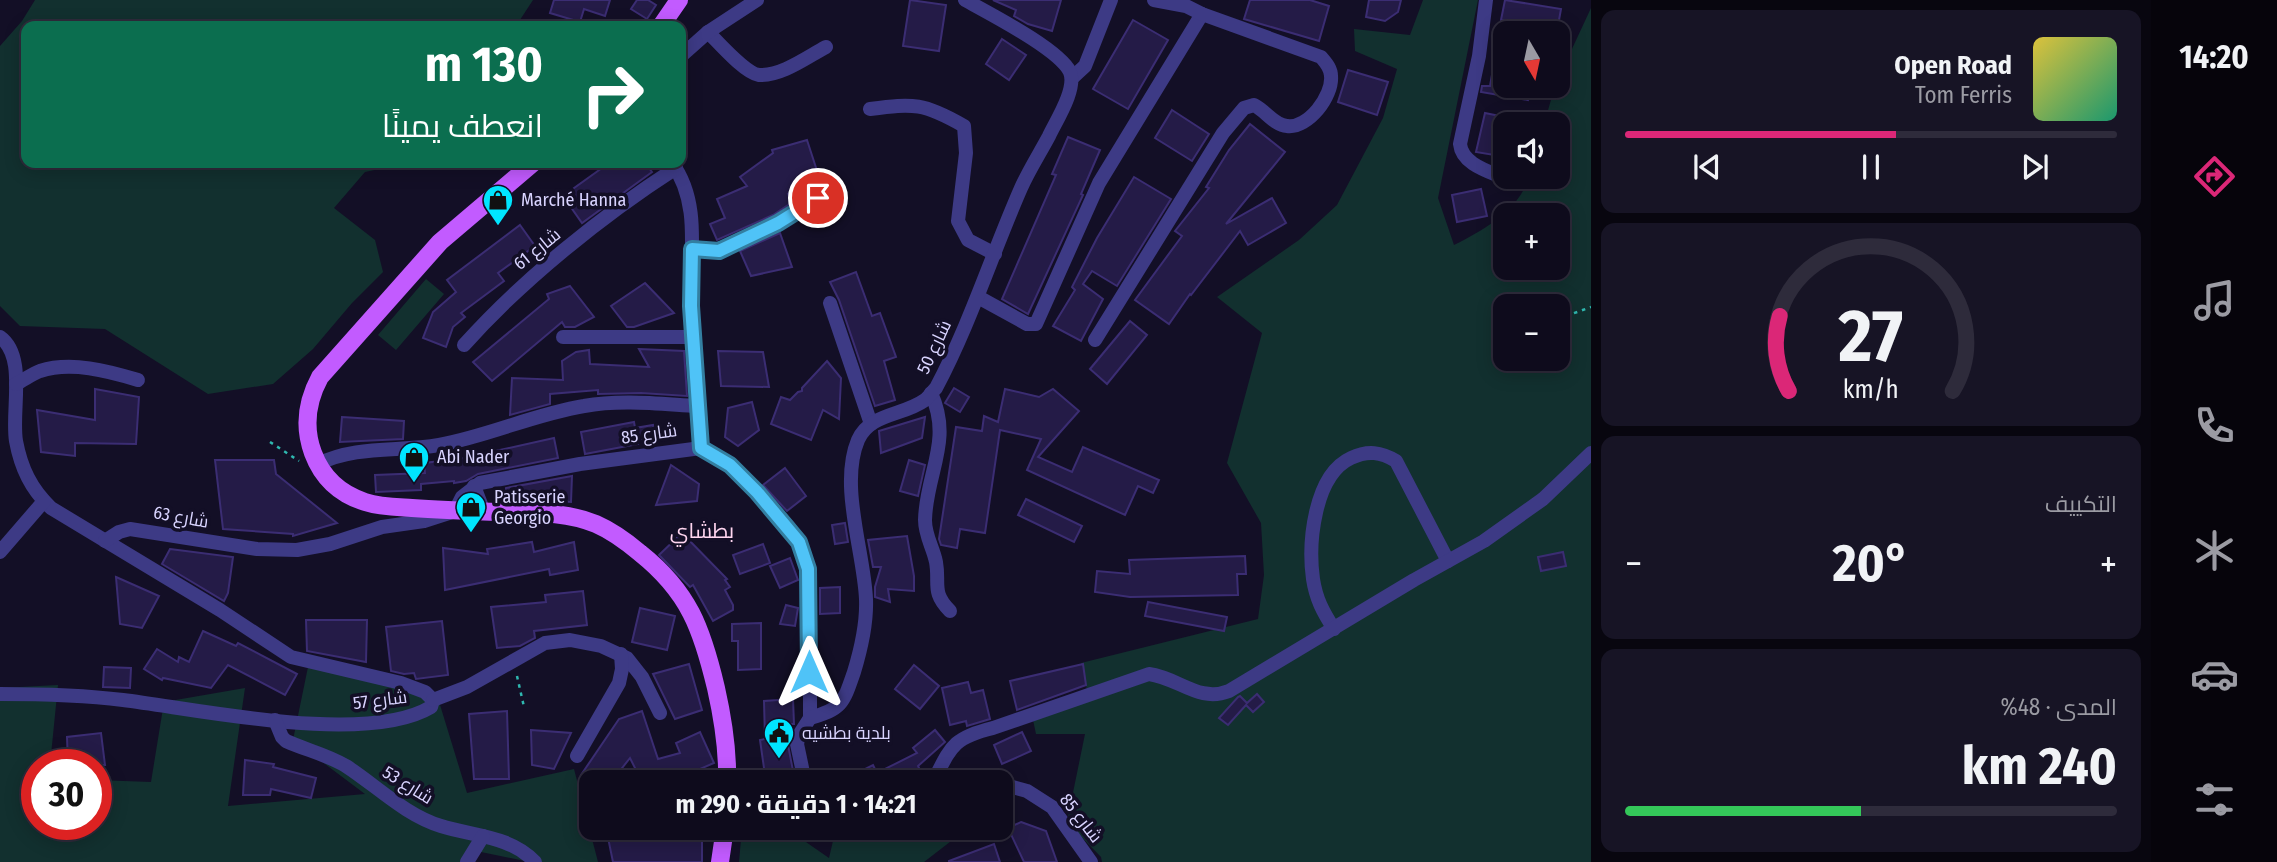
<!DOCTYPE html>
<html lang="ar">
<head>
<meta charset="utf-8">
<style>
  body { margin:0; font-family:"Fira Sans Condensed",Cairo,sans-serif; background:#171425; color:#f1f3f6; direction:rtl; height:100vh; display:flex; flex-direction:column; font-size:26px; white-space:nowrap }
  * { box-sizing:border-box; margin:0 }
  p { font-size:23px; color:#9b9ba3 }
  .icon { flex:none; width:38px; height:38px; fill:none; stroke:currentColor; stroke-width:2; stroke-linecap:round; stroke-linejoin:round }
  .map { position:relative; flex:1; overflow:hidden; direction:ltr }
  .panel { display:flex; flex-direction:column; gap:10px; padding:10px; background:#08060f; width:560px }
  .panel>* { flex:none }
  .hud { position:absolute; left:21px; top:21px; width:665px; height:147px; border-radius:14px; box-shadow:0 4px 18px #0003,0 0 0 2px #2e2b3b; direction:rtl; background:#0b6e4f; color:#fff; overflow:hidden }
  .needle { width:46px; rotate:171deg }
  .tools { position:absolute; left:1493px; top:21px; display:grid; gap:14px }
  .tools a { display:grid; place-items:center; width:77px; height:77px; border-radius:14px; background:#0e0b1c; box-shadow:0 4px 18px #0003,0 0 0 2px #2e2b3b; font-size:35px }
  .speed { position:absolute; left:21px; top:749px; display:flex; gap:14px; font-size:35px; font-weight:700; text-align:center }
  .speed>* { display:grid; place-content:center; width:91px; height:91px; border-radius:50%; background:#0e0b1c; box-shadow:0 4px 18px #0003,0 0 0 2px #2e2b3b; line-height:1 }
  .speed .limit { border:10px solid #d22; background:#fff; color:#111 }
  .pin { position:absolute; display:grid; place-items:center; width:60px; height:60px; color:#fff; margin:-30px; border:4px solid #fff; border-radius:50%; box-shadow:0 2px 7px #0007 }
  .me { position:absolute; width:77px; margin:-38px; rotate:0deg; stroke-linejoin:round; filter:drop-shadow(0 0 5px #0008) }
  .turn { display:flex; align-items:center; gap:24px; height:147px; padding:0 28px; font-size:32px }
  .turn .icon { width:91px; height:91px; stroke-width:2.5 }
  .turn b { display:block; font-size:49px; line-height:60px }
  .big { font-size:52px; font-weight:700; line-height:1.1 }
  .panel .widget { flex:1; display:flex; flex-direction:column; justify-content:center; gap:10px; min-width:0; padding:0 24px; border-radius:14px; background:#171425 }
  .panel .dial { align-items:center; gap:0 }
  .dial svg { height:182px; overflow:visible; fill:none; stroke:#2e2b3b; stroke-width:7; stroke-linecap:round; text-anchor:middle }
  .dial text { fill:#f1f3f6; stroke:none }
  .song { display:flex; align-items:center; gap:21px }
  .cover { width:84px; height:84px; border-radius:10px; background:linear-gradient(135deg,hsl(50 70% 55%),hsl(160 70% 35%)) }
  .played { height:7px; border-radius:4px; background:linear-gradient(90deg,#db2777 55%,#2e2b3b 55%) }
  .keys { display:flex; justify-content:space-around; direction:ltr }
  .heat { display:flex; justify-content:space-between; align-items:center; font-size:38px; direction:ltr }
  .charge { height:10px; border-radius:5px; background:linear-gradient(90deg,#34c759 48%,#2e2b3b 0) }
  .trip { position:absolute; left:579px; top:770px; width:434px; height:70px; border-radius:14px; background:#0e0b1c; box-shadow:0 4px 18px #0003,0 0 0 2px #2e2b3b; font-weight:700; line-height:70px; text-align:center; direction:rtl }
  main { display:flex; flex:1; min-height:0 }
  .menu { display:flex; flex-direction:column; width:126px; justify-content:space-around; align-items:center; background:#06040b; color:#9b9ba3 }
  .menu .icon { width:49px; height:49px }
  .menu .current { color:#db2777 }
  .menu b { font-size:32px; color:#f1f3f6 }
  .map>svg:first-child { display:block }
  .green { fill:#12302f; fill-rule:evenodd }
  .building { fill:#241b47; stroke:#3b2d73; stroke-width:2 }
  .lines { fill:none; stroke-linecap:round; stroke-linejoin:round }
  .path { stroke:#2fb8b0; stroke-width:2.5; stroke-dasharray:3.5 5; stroke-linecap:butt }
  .minor { stroke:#3d3a85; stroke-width:14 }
  .major { stroke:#c25bff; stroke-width:18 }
  .route-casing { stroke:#337fa1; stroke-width:18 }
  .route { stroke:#4fc3f7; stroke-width:12 }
  .labels { text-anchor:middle; stroke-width:7; stroke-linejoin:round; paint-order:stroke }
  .poi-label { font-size:18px; fill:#d9d4ff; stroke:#130f26; text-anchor:start }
  .street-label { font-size:18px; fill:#d9d4ff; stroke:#130f26 }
  .quarter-label { font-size:21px; fill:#ffd6f0; stroke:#130f26 }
</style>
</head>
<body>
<main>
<nav class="menu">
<b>14:20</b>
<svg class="icon current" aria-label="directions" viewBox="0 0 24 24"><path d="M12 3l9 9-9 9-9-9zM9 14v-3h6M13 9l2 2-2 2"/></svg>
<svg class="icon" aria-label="music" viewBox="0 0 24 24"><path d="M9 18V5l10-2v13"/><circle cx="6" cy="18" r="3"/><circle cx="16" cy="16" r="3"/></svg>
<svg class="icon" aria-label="phone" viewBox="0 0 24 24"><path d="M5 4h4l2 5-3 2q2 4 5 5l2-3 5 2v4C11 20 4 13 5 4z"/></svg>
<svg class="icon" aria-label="climate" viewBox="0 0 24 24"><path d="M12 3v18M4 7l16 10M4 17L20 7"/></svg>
<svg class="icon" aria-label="car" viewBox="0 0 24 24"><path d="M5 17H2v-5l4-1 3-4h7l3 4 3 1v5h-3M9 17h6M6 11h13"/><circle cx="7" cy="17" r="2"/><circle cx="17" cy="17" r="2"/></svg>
<svg class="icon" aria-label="filters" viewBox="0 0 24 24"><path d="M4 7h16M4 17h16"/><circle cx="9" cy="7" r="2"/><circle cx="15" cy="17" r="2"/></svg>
</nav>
<section class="panel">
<div class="widget">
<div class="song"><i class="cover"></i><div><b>Open Road</b><p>Tom Ferris</p></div></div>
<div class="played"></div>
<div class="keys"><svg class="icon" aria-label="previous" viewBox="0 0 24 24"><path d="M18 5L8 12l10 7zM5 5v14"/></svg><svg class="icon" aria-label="pause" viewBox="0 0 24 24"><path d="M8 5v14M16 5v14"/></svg><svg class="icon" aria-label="next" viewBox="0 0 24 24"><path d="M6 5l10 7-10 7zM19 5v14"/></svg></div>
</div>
<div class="widget dial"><svg viewBox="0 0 100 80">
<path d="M14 69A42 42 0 1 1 86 69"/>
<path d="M14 69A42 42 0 0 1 10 36" stroke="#db2777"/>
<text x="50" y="56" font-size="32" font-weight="700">27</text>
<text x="50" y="72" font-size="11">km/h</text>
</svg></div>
<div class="widget"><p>التكييف</p>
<div class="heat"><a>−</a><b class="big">20°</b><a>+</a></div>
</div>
<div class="widget"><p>المدى · 48%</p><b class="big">240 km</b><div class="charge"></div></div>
</section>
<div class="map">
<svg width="1591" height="862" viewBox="0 0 1591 862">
  <rect width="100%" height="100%" fill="#130f26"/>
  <g class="green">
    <path d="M35 0H533L516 26H26V163H408L365 172 334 208 375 240 383 272 352 303 313 349 273 384 208 394 105 329 20 326 0 306V46L22 21Z"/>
    <path d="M1423 0H1478L1438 198 1454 245C1484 230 1519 210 1529 177H1558V124H1544L1555 86H1558V79L1591 8V862H1102L1101 857 1067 822 1085 734H1036L1032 715 1089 699 1081 663 1258 619 1264 575 1261 523 1227 463 1262 333 1217 297 1299 240 1337 205 1383 118 1397 69 1355 51 1354 29 1410 35ZM1505 215H1558V268H1505ZM1505 306H1558V359H1505Z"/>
    <path d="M426 279 444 294 396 350 378 335Z"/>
    <path d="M308 667 437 695 467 793 574 769 598 862H530L481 852 473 862H0V688L58 685 50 765H37V824H96V780L151 782 164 702 245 688 228 806 365 794 293 740Z"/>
    <path d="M742 828H790V831L829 858 836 828H968L924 862H739Z"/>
  </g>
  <g class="building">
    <path d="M554 0H610L605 16 584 9 580 22 550 13Z"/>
    <path d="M637 0H648L656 5 647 19 631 9Z"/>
    <path d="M910 0 946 5 939 51 903 46Z"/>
    <path d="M993 0H1061L1052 31 1028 24 1014 16 1016 10Z"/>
    <path d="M1250 0H1310L1329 6 1319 41 1244 19Z"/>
    <path d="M1369 0H1401L1398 12 1385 21 1366 17Z"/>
    <path d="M1505 0 1561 9 1557 31 1501 20Z"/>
    <path d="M1133 20 1168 40 1128 109 1093 89Z"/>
    <path d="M1002 39 1026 55 1009 80 986 64Z"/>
    <path d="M1495 58 1505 60V86H1531L1528 100 1481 92 1482 86H1490Z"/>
    <path d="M1348 70 1388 82 1377 115 1338 102Z"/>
    <path d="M1172 110 1209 134 1192 161 1155 138Z"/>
    <path d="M1485 113 1505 117V148L1500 156 1476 152Z"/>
    <path d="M1250 124 1285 152 1226 224 1272 198 1286 223 1248 245 1240 231 1191 295 1190 294 1169 324 1135 300 1182 236 1175 231 1209 188 1206 187 1229 150Z"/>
    <path d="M1068 137 1100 150 1081 194 1083 195 1028 314 1002 299 1056 175 1052 174Z"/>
    <path d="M807 140 821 183 788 194 791 203 773 215 717 240 710 224 725 218 717 199 747 186 740 177 773 153 772 150Z"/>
    <path d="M609 163H645L652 172 582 223 563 196Z"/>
    <path d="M1134 177 1171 199 1117 286 1092 271 1083 284 1103 299 1081 341 1053 326 1075 290 1072 287 1097 238Z"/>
    <path d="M1481 189 1487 216 1457 222 1452 195Z"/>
    <path d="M520 225 535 246 498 273 504 281 461 313 465 317 453 327 446 347 423 338 433 312 456 292 447 280Z"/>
    <path d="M780 233 792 267 751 276 740 251Z"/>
    <path d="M856 272 872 316 880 313 896 357 884 361 895 400 875 406 839 300 830 282Z"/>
    <path d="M645 283 674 313 634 327H627L611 306Z"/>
    <path d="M570 286 594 317 575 327H565L562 322 492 381 473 362 549 299 547 294Z"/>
    <path d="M1130 321 1147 335 1107 384 1090 369Z"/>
    <path d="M639 349 684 351 687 396 641 393 598 394V390L550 394V404L510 415 512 378 563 380 562 361 576 352 589 350 590 364 649 367Z"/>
    <path d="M718 351 763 352 769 387 721 386Z"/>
    <path d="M827 361 841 378 839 419 823 410 811 440 771 424 781 397 790 400 798 392 802 391V388Z"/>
    <path d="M954 388 969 397 960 412 945 403Z"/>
    <path d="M95 389 139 397 136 444 75 443V456L41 452 37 410 95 420Z"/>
    <path d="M1005 389 1039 397 1053 389 1079 411 1038 457 1072 472 1083 447 1159 480 1153 493 1138 486 1125 515 1027 470 1041 439 1000 430 985 533 960 529 957 548 941 545 939 539 956 427 982 431 984 416 998 422Z"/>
    <path d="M752 402 759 430 738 446 725 437 728 408Z"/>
    <path d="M342 417 404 421 403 439 340 442Z"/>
    <path d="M925 417 922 438 881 453 879 431Z"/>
    <path d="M634 422 635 428 653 425 655 437 637 440 638 444 585 454 581 432Z"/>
    <path d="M554 438 558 458 478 474 466 481 454 483V481L421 484V490L376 492 375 475 425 473 424 463 459 459Z"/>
    <path d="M215 460H274L276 474 337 523 293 536V534L223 529Z"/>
    <path d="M909 460 925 465 918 496 900 491Z"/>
    <path d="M671 465 699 484 697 501 656 505Z"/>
    <path d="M785 468 806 496 787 511 763 485Z"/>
    <path d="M572 476 571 502 506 498V488Z"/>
    <path d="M1026 499 1082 526 1074 542 1018 515Z"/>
    <path d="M845 523 848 542 835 544 832 525Z"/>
    <path d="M682 533 727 579 725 580 730 587 725 590 733 605V610L713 621 693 585 690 587 659 555Z"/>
    <path d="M907 536 914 576V591L888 589 890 602 875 597V587L881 567H873L868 540Z"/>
    <path d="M532 542 534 552 574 542 578 570 550 575 549 569 445 590 443 548 488 554 487 549Z"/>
    <path d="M763 544 770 563 740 574 733 555Z"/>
    <path d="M170 549 233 557 228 593 224 601 162 564Z"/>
    <path d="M1563 552 1566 566 1541 571 1538 557Z"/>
    <path d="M1245 556 1246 574H1237L1238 595 1130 597 1095 592 1097 571 1130 574 1129 560Z"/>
    <path d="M790 558 798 580 780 588 770 566Z"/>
    <path d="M116 577 159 596 142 628 120 624Z"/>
    <path d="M840 587V613L820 614V588Z"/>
    <path d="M583 591 587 625 534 631 535 638 520 646 497 648 491 607 546 602 545 595Z"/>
    <path d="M1148 602 1227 617 1224 631 1145 616Z"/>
    <path d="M786 605 798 608 795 626 780 624Z"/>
    <path d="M640 608 675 616 667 650 632 642Z"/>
    <path d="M306 620H367L366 662 307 651Z"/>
    <path d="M442 621 448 675 416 679 414 673 404 674 391 671 386 627Z"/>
    <path d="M761 623V669L738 670V641H732V624Z"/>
    <path d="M203 631 236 646 238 643 297 674 285 695 228 665 211 688 163 678 162 680 144 669 157 649 178 662 179 657 189 662Z"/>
    <path d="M689 664 702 710 675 719 653 674Z"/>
    <path d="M1083 664 1086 685 1017 710 1010 681Z"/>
    <path d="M914 665 939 686 920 709 895 689Z"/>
    <path d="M104 667 131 668 130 688 103 687Z"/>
    <path d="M968 682 971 693 983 690 990 719 967 726 966 721 950 725 942 688Z"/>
    <path d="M1257 694 1264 702 1253 712 1246 705 1228 725 1219 718 1238 697 1240 696 1247 703Z"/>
    <path d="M793 699 794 724H789L788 745 795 781 766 782 760 740 765 739 764 701Z"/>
    <path d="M507 711 509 779H474L469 714Z"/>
    <path d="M642 711 658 759 680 753 676 743 700 732 714 763 670 782H642L630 758 611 782H589L581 775 619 719Z"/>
    <path d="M531 730 571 733 554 769 532 765Z"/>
    <path d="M935 730 945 742 918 766 923 776 911 782H839L873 765 877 773 917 753 913 748Z"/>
    <path d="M1022 732 1031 751 1002 764 994 745Z"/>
    <path d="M101 733 105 765H68L67 737Z"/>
    <path d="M245 760 274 764 273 767 316 778 311 798 271 789 270 795H243Z"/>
    <path d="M1021 822 1046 831 1057 862H1024L1008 828Z"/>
    <path d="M606 828H702V862H613Z"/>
    <path d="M994 844 1000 862H949V861Z"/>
  </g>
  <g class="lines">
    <g class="path">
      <path d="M1558 319 1591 307"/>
      <path d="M1501 336 1505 335"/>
      <path d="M270 442 299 461"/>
      <path d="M517 676 524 707"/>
    </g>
    <g class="minor">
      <path d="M1486 0 1479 56 1460 144C1462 164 1488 171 1504 178"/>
      <path d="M708 32C719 43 745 73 759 75 782 76 807 57 826 47"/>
      <path d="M681 56 708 32 757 0"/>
      <path d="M1072 78 1085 66 1111 0"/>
      <path d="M870 109C914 103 924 103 964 126L966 153 958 221 968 240 995 254"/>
      <path d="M672 163C702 204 689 257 691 304 694 351 697 400 701 448"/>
      <path d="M692 249 719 251 778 223 818 198"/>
      <path d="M978 297 1027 324H1036L1099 183 1202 14"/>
      <path d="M830 303 871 424"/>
      <path d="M0 337C27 356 11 411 16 441 21 468 31 489 51 508L220 610 291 657 401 683 425 692 433 700 431 707C366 746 198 709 123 700 82 695 41 694 0 694"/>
      <path d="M563 337H695"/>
      <path d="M1095 340 1223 133 1244 108 1254 105C1266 111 1274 125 1287 126 1308 129 1333 96 1331 76 1331 68 1326 63 1321 57L1202 14 1186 6 1154 0"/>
      <path d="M464 345C522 280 603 215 676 168"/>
      <path d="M16 384C24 380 32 374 40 371 71 361 108 371 138 380"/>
      <path d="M931 393C953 441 926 473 925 520 925 536 933 547 936 562 940 584 931 592 950 611"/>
      <path d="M318 464C356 445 398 452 439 445 488 436 535 414 584 406 621 399 661 404 697 406"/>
      <path d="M474 486 484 512"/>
      <path d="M105 541 119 532 130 529 257 549 297 550 330 544 382 527 424 521 455 511 462 497 480 483 580 464 701 448 730 465 789 527 805 555 810 604V718L799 735 797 744 805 782"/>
      <path d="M0 552 44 501"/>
      <path d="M1334 629C1323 612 1316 599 1313 579 1308 543 1314 475 1351 458 1368 450 1381 452 1396 461L1448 561"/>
      <path d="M433 700 467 687 545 643 570 640 601 646 627 658 642 677 660 713"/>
      <path d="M810 718C842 709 843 704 854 672 861 649 867 623 866 599 864 552 839 485 858 440 870 413 903 416 925 400 929 397 932 392 936 388 970 324 992 254 1021 188 1029 170 1040 153 1049 136 1056 121 1077 89 1070 72 1059 49 988 13 965 0"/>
      <path d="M275 720 282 737 286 741C306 750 328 755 346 766 377 786 405 815 441 826 473 836 511 836 535 862"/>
      <path d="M577 756 619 683 622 669 621 654"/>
      <path d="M933 782C951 747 952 738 993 728L1149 674C1179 678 1199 703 1229 691L1414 580 1484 541 1543 499 1591 453"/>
      <path d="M945 782H988"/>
      <path d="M1001 784 1027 791 1052 807 1091 862"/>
      <path d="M467 862 483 836"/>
    </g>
    <g class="major">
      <path d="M661 26 679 0"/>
      <path d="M533 163 440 242 320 377C307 401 303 426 313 453 322 477 340 494 365 502 380 507 396 507 412 508 440 510 468 511 497 512 530 513 565 511 596 524 612 531 627 542 640 553 689 592 702 629 716 688 723 719 728 750 727 782"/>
      <path d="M720 862 725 828"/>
    </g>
  </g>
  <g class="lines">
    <g class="route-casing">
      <path id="route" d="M809 672 808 569 799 542 757 492 730 465 701 448 691 306 692 249 719 251 778 223 818 198"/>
    </g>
    <use href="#route" class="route"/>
  </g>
  <defs>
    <g id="shop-pin" transform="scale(1.575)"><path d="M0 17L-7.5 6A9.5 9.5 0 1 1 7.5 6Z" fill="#00e5ff" stroke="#130f26"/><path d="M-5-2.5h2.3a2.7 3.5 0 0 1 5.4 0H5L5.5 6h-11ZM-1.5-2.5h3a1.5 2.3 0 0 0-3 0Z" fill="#111"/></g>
    <g id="civic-pin" transform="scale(1.575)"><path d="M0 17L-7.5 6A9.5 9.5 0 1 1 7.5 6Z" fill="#00e5ff" stroke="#130f26"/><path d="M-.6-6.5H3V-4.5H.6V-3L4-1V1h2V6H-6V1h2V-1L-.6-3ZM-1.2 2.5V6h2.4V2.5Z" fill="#111"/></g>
  </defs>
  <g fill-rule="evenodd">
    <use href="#shop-pin" x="498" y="200"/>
    <use href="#shop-pin" x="414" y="457"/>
    <use href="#shop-pin" x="471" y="507"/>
    <use href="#civic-pin" x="779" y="733"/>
  </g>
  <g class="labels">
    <g class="poi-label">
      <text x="521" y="206">Marché Hanna</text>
      <text x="437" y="463">Abi Nader</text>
      <text x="494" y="503">Patisserie<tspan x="494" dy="21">Georgio</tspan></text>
      <text x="802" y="739">بلدية بطشيه</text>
    </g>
    <g class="street-label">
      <text transform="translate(537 249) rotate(-39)" y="6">شارع 61</text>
      <text transform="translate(934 347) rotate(-65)" y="6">شارع 50</text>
      <text transform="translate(649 434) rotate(-8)" y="6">شارع 85</text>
      <text transform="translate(181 517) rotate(10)" y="6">شارع 63</text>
      <text transform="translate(380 700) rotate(-7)" y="6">شارع 57</text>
      <text transform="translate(408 785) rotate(32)" y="6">شارع 53</text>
      <text transform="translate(1081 818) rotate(52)" y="6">شارع 85</text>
    </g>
    <g class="quarter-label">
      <text x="702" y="538">بطشاي</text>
    </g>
  </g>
</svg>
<div class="tools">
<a><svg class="needle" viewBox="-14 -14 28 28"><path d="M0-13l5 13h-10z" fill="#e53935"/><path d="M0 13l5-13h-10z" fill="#9b9ba3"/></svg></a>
<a><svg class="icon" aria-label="sound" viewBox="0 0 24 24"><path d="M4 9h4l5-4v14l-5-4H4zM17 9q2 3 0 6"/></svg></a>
<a>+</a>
<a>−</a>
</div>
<div class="speed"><div class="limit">30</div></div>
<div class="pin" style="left:818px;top:198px;background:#d93025"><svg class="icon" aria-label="arrive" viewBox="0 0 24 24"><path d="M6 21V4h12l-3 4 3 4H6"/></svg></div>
<svg class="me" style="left:809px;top:672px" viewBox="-20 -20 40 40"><path d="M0-17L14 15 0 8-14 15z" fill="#4fc3f7" stroke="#fff" stroke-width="4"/></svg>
<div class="trip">14:21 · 1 دقيقة · 290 m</div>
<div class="hud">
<div class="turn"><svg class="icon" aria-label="right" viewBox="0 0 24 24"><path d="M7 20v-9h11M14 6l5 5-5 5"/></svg><div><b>130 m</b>انعطف يمينًا</div></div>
</div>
</div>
</main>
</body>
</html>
